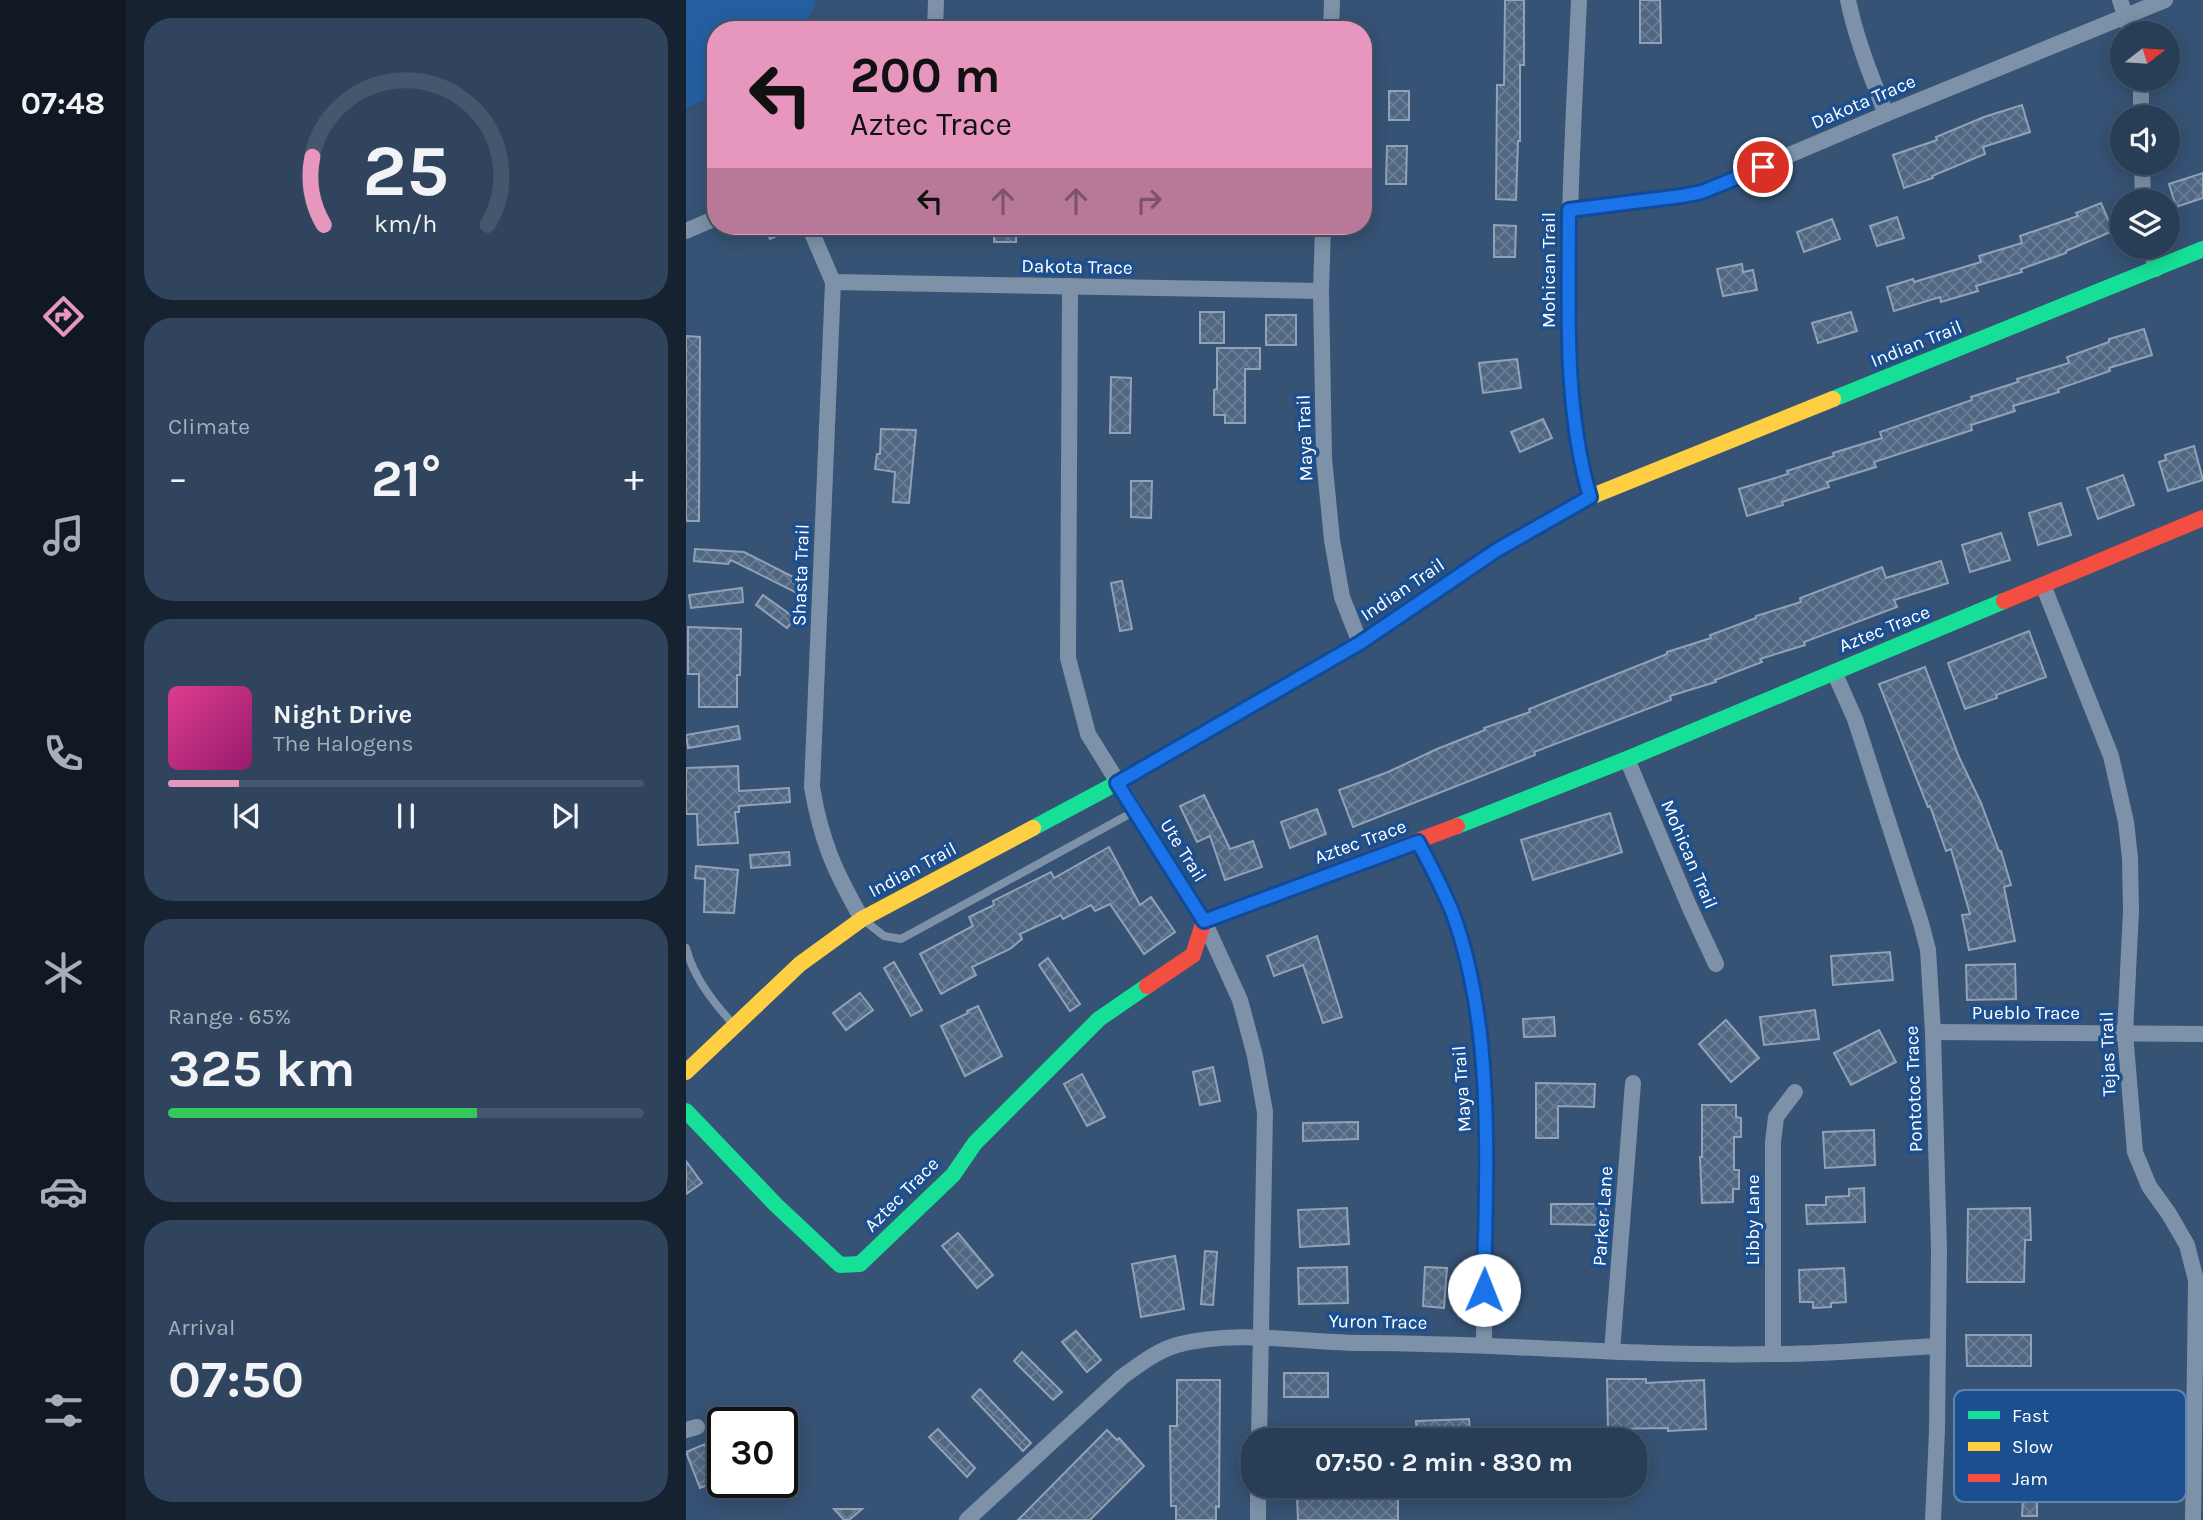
<!DOCTYPE html>
<html lang="en">
<head>
<meta charset="utf-8">
<style>
  body { margin:0; font-family:Karla,sans-serif; background:#30455d; color:#f1f3f6; height:100vh; display:flex; flex-direction:column; font-size:26px; white-space:nowrap }
  * { box-sizing:border-box; margin:0 }
  p { font-size:23px; color:#a5aeba }
  .icon { flex:none; width:38px; height:38px; fill:none; stroke:currentColor; stroke-width:2; stroke-linecap:round; stroke-linejoin:round }
  .map { position:relative; flex:1; overflow:hidden }
  .details { display:flex; flex-direction:column; gap:18px; padding:18px; background:#162230; width:560px }
  .details>* { flex:none }
  .hud { position:absolute; left:21px; top:21px; width:665px; height:214px; border-radius:28px; box-shadow:0 4px 18px #0003,0 0 0 2px #44576d; background:#e797bd; color:#111; overflow:hidden }
  .needle { width:46px; rotate:73deg }
  .tools { position:absolute; left:1424px; top:21px; display:grid; gap:14px }
  .tools a { display:grid; place-items:center; width:70px; height:70px; border-radius:50%; background:#283e57; box-shadow:0 4px 18px #0003,0 0 0 2px #44576d; font-size:35px }
  .speed { position:absolute; left:21px; top:1407px; display:flex; gap:14px; font-size:35px; font-weight:700; text-align:center }
  .speed>* { display:grid; place-content:center; width:91px; height:91px; border-radius:50%; background:#283e57; box-shadow:0 4px 18px #0003,0 0 0 2px #44576d; line-height:1 }
  .speed .limit { border:4px solid #111; border-radius:10px; background:#fff; color:#111 }
  .pin { position:absolute; display:grid; place-items:center; width:60px; height:60px; color:#fff; margin:-30px; border:4px solid #fff; border-radius:50%; box-shadow:0 2px 7px #0007 }
  .me { position:absolute; width:77px; margin:-38px; rotate:1deg; stroke-linejoin:round; filter:drop-shadow(0 0 5px #0008) }
  .turn { display:flex; align-items:center; gap:24px; height:147px; padding:0 28px; font-size:32px }
  .turn .icon { width:91px; height:91px; stroke-width:2.5 }
  .turn b { display:block; font-size:49px; line-height:60px }
  .lanes { display:flex; align-items:center; height:66px; padding:0 28px; background:#0003; justify-content:center; gap:35px; direction:ltr }
  .lanes .off { opacity:.35 }
  .big { font-size:52px; font-weight:700; line-height:1.1 }
  .details .tile { flex:1; display:flex; flex-direction:column; justify-content:center; gap:10px; min-width:0; padding:0 24px; border-radius:28px; background:#30455d }
  .details .dial { align-items:center; gap:0 }
  .dial svg { height:182px; overflow:visible; fill:none; stroke:#44576d; stroke-width:7; stroke-linecap:round; text-anchor:middle }
  .dial text { fill:#f1f3f6; stroke:none }
  .song { display:flex; align-items:center; gap:21px }
  .cover { width:84px; height:84px; border-radius:10px; background:linear-gradient(135deg,hsl(330 70% 55%),hsl(320 70% 35%)) }
  .played { height:7px; border-radius:4px; background:linear-gradient(90deg,#e797bd 15%,#44576d 15%) }
  .keys { display:flex; justify-content:space-around; direction:ltr }
  .heat { display:flex; justify-content:space-between; align-items:center; font-size:38px; direction:ltr }
  .charge { height:10px; border-radius:5px; background:linear-gradient(90deg,#34c759 65%,#44576d 0) }
  .trip { position:absolute; left:555px; top:1428px; width:406px; height:70px; border-radius:28px; background:#283e57; box-shadow:0 4px 18px #0003,0 0 0 2px #44576d; font-weight:700; line-height:70px; text-align:center }
  main { display:flex; flex:1; min-height:0 }
  .tabs { display:flex; flex-direction:column; width:126px; justify-content:space-around; align-items:center; background:#101923; color:#a5aeba }
  .tabs .icon { width:49px; height:49px }
  .tabs .selected { color:#e797bd }
  .tabs b { font-size:32px; color:#f1f3f6 }
  .map>svg:first-child { display:block }
  .green { fill:#265fa1 }
  .building { fill:url(#building-cross-hatch); stroke:#92a2b6; stroke-width:2 }
  .lines { fill:none; stroke-linecap:round; stroke-linejoin:round }
  .lane { stroke:#7d92a8; stroke-width:8 }
  .street { stroke:#7d92a8; stroke-width:16 }
  .fast { stroke:#16e098; stroke-width:16 }
  .slow { stroke:#ffcf43; stroke-width:16 }
  .jam { stroke:#f24e42; stroke-width:16 }
  .route-casing { stroke:#114b97; stroke-width:18 }
  .route { stroke:#1a73e8; stroke-width:12 }
  .labels { text-anchor:middle; stroke-width:7; stroke-linejoin:round; paint-order:stroke }
  .street-label { font-size:19px; fill:#fff; stroke:#1b4f8f }
  .key { fill:#1b4f8f; stroke:#5f84b1; stroke-width:2 }
  .key-label { font-size:19px; fill:#fff }
</style>
</head>
<body>
<main>
<nav class="tabs">
<b>07:48</b>
<svg class="icon selected" aria-label="directions" viewBox="0 0 24 24"><path d="M12 3l9 9-9 9-9-9zM9 14v-3h6M13 9l2 2-2 2"/></svg>
<svg class="icon" aria-label="music" viewBox="0 0 24 24"><path d="M9 18V5l10-2v13"/><circle cx="6" cy="18" r="3"/><circle cx="16" cy="16" r="3"/></svg>
<svg class="icon" aria-label="phone" viewBox="0 0 24 24"><path d="M5 4h4l2 5-3 2q2 4 5 5l2-3 5 2v4C11 20 4 13 5 4z"/></svg>
<svg class="icon" aria-label="climate" viewBox="0 0 24 24"><path d="M12 3v18M4 7l16 10M4 17L20 7"/></svg>
<svg class="icon" aria-label="car" viewBox="0 0 24 24"><path d="M5 17H2v-5l4-1 3-4h7l3 4 3 1v5h-3M9 17h6M6 11h13"/><circle cx="7" cy="17" r="2"/><circle cx="17" cy="17" r="2"/></svg>
<svg class="icon" aria-label="filters" viewBox="0 0 24 24"><path d="M4 7h16M4 17h16"/><circle cx="9" cy="7" r="2"/><circle cx="15" cy="17" r="2"/></svg>
</nav>
<section class="details">
<div class="tile dial"><svg viewBox="0 0 100 80">
<path d="M14 69A42 42 0 1 1 86 69"/>
<path d="M14 69A42 42 0 0 1 9 39" stroke="#e797bd"/>
<text x="50" y="56" font-size="32" font-weight="700">25</text>
<text x="50" y="72" font-size="11">km/h</text>
</svg></div>
<div class="tile"><p>Climate</p>
<div class="heat"><a>−</a><b class="big">21°</b><a>+</a></div>
</div>
<div class="tile">
<div class="song"><i class="cover"></i><div><b>Night Drive</b><p>The Halogens</p></div></div>
<div class="played"></div>
<div class="keys"><svg class="icon" aria-label="previous" viewBox="0 0 24 24"><path d="M18 5L8 12l10 7zM5 5v14"/></svg><svg class="icon" aria-label="pause" viewBox="0 0 24 24"><path d="M8 5v14M16 5v14"/></svg><svg class="icon" aria-label="next" viewBox="0 0 24 24"><path d="M6 5l10 7-10 7zM19 5v14"/></svg></div>
</div>
<div class="tile"><p>Range · 65%</p><b class="big">325 km</b><div class="charge"></div></div>
<div class="tile"><p>Arrival</p><b class="big">07:50</b></div>
</section>
<div class="map">
<svg width="1517" height="1520" viewBox="0 0 1517 1520">
  <defs>
    <pattern id="building-cross-hatch" width="8" height="8" patternUnits="userSpaceOnUse" patternTransform="scale(1.75)"><rect width="8" height="8" fill="#506783"/><path d="M0 0l8 8M0 8l8-8" fill="none" stroke="#6a7e96"/></pattern>
  </defs>
  <rect width="100%" height="100%" fill="#365274"/>
  <path class="green" d="M0 0H129V7L112 30H30V95L0 108Z"/>
  <g class="building">
    <path d="M819 0H838V65H834V141H832L830 200 810 199 811 85H818Z"/>
    <path d="M954 0H974L975 43H954Z"/>
    <rect x="703" y="91" width="20" height="29"/>
    <path d="M1336 105 1344 132 1297 147 1299 154 1246 176 1247 178 1218 188 1207 155 1251 140 1250 137 1298 117Z"/>
    <path d="M701 146H721L720 184H700Z"/>
    <path d="M1517 173V198L1490 207 1483 184Z"/>
    <path d="M1415 203 1427 231 1380 251V253L1335 269 1336 272 1290 286 1292 291 1255 302 1254 297 1208 311 1201 287 1227 279 1228 282 1295 262 1293 256 1336 243 1334 236 1392 216 1390 213Z"/>
    <path d="M1211 217 1218 238 1191 246 1184 226Z"/>
    <path d="M1146 219 1154 239 1118 252 1111 232Z"/>
    <path d="M808 225 830 226 829 257H808Z"/>
    <path d="M78 226H113L84 239Z"/>
    <rect x="308" y="226" width="22" height="16"/>
    <path d="M1056 264 1057 272 1067 270 1071 290 1037 296 1031 269Z"/>
    <rect x="514" y="312" width="24" height="31"/>
    <path d="M1165 312 1171 331 1132 343 1126 323Z"/>
    <rect x="580" y="315" width="30" height="30"/>
    <path d="M1458 329 1466 355 1423 368 1424 371 1372 389 1373 392 1327 406 1329 411 1285 425 1286 430 1188 462 1190 467 1141 482 1143 487 1096 502 1097 505 1061 516 1053 489 1102 474 1101 471 1148 456 1147 453 1196 438 1194 432 1286 400 1285 397 1332 382 1331 379 1383 363 1381 357 1423 342V339Z"/>
    <path d="M0 336 14 337 13 521H0Z"/>
    <path d="M531 348H574V369H559V423H539V415H528V390L531 389Z"/>
    <path d="M831 359 835 388 797 393 793 363Z"/>
    <path d="M425 377 445 378 444 433H424Z"/>
    <path d="M857 419 866 438 834 452 825 432Z"/>
    <path d="M195 429 230 430 223 503 207 502 209 472 189 469 191 454H194Z"/>
    <path d="M1508 446 1517 480 1482 491 1473 462 1480 460 1479 455Z"/>
    <path d="M1437 475 1448 505 1412 519 1401 488Z"/>
    <path d="M445 481H466L465 518 445 517Z"/>
    <path d="M1375 503 1385 535 1352 545 1343 513Z"/>
    <path d="M1315 533 1324 560 1284 572 1276 545Z"/>
    <path d="M9 549 58 552 115 581 109 592 45 560 42 564 8 561Z"/>
    <path d="M1255 561 1262 583 1208 600 1211 607 1118 642 1119 645 1074 659 1076 662 1029 680 1030 682 984 696 985 700 848 752 849 755 667 827 653 790 702 772 751 749 799 730 798 728 844 712 843 709 981 654V652L1025 638 1024 635 1070 618V616L1115 602 1114 598 1196 567 1200 578Z"/>
    <path d="M436 581 446 629 434 631 425 583Z"/>
    <path d="M56 588 57 602 5 608 3 595Z"/>
    <path d="M77 595 109 618 101 628 70 605Z"/>
    <path d="M2 627 55 629 54 675H51V707H13V674H2Z"/>
    <path d="M1343 631 1360 677 1310 695 1311 698 1279 709 1262 663Z"/>
    <path d="M1239 667 1273 757 1295 803 1313 851H1315L1325 885 1318 887 1329 941 1283 950 1276 915 1284 914 1265 849 1260 851 1244 806 1242 807 1223 760 1193 684Z"/>
    <path d="M52 726 54 739 2 748 0 735Z"/>
    <path d="M52 766 53 791 103 788 104 802 53 806V812H49L52 843 12 845 11 814H0V768Z"/>
    <path d="M518 795 544 849 567 841 576 867 539 880 524 836 511 842 494 806Z"/>
    <path d="M631 809 640 834 604 848 595 822Z"/>
    <path d="M924 813 936 852 847 880 835 840Z"/>
    <path d="M423 847 454 905 465 897 489 932 458 954 424 904 409 911 405 905 377 919 375 915 334 934 336 939 324 949 286 967 290 975 255 994 234 954 287 926 283 917 308 905 307 901 365 872 368 878Z"/>
    <path d="M103 852 104 865 65 868 64 855Z"/>
    <path d="M10 866 52 870 48 913 18 912 19 879 9 878Z"/>
    <path d="M631 936 656 1017 637 1023 617 965 588 976 581 956Z"/>
    <path d="M1204 952 1207 980 1147 985 1145 956Z"/>
    <path d="M362 958 394 1004 384 1011 353 965Z"/>
    <path d="M208 962 236 1010 225 1016 198 968Z"/>
    <path d="M1329 964 1330 999 1281 1000 1280 965Z"/>
    <path d="M174 993 187 1010 160 1030 147 1013Z"/>
    <path d="M292 1006 316 1056 279 1076 255 1026 282 1013 281 1011Z"/>
    <path d="M1129 1010 1133 1039 1078 1045 1074 1017Z"/>
    <path d="M868 1017 869 1036 838 1037 837 1019Z"/>
    <path d="M1040 1020 1073 1058 1045 1082 1013 1044Z"/>
    <path d="M1193 1030 1210 1062 1165 1085 1148 1053Z"/>
    <path d="M527 1067 534 1101 514 1105 507 1072Z"/>
    <path d="M396 1074 419 1117 401 1126 378 1084Z"/>
    <path d="M850 1083 909 1084 908 1107 872 1106V1138H850Z"/>
    <path d="M1016 1105H1050V1117L1055 1118V1137H1048V1170H1053V1189H1047V1202L1016 1203 1014 1157H1016Z"/>
    <path d="M672 1122V1139L617 1141V1123Z"/>
    <path d="M1188 1130 1189 1165 1139 1168 1137 1132Z"/>
    <path d="M0 1161 16 1183 0 1194Z"/>
    <path d="M1178 1188 1179 1222 1121 1224 1120 1205H1140V1197L1163 1196V1189Z"/>
    <path d="M865 1204H920L919 1225 865 1224Z"/>
    <path d="M661 1208 663 1244 614 1247 612 1210Z"/>
    <path d="M1344 1208 1345 1240H1339L1338 1282H1281L1282 1209Z"/>
    <path d="M272 1233 307 1275 291 1288 256 1246Z"/>
    <path d="M519 1251 531 1252 527 1305 515 1304Z"/>
    <path d="M489 1256 498 1309 455 1317 446 1264Z"/>
    <path d="M661 1267 662 1303 613 1304 612 1268Z"/>
    <path d="M739 1267 761 1268 758 1308 737 1306Z"/>
    <path d="M1158 1268 1160 1302 1145 1303V1307L1127 1308V1302H1114L1113 1270Z"/>
    <path d="M390 1331 415 1360 401 1372 376 1342Z"/>
    <path d="M1280 1335H1345V1366H1281Z"/>
    <path d="M336 1352 376 1392 367 1400 328 1361Z"/>
    <rect x="598" y="1373" width="44" height="24"/>
    <path d="M921 1379H960V1383L1018 1380 1020 1429 982 1431V1428L922 1429Z"/>
    <path d="M491 1380H534L533 1507 530 1506V1520H490V1506H485L484 1426H491Z"/>
    <path d="M294 1389 345 1443 337 1451 286 1397Z"/>
    <path d="M783 1419 784 1433 731 1435 730 1421Z"/>
    <path d="M252 1429 289 1468 281 1477 243 1437Z"/>
    <path d="M421 1430 431 1440 433 1438 458 1466 404 1520H332Z"/>
    <path d="M19 1444 33 1481 14 1488 0 1452Z"/>
    <path d="M1334 1455H1367V1471H1363V1494H1351V1516H1336L1337 1498H1326V1483H1334Z"/>
    <path d="M651 1495V1498L712 1496V1520H612L611 1496Z"/>
    <path d="M148 1509H176L163 1520H158Z"/>
  </g>
  <g class="lines">
    <g class="lane">
      <path d="M179 921 198 936 215 939 449 811"/>
      <path d="M0 948C8 978 27 1002 48 1025"/>
    </g>
    <g class="street">
      <path d="M893 0C889 94 883 187 883 281 883 354 884 427 904 497"/>
      <path d="M1162 0C1170 39 1185 76 1200 114"/>
      <path d="M1434 0 1445 33"/>
      <path d="M249 30 250 0"/>
      <path d="M645 30 646 0"/>
      <path d="M1455 79V117"/>
      <path d="M1456 163 1457 201"/>
      <path d="M883 210 996 196 1016 192 1200 114 1479 0"/>
      <path d="M123 226 147 282 126 787C135 841 149 872 176 919"/>
      <path d="M637 226 635 291 638 458 646 540 656 597 674 643"/>
      <path d="M0 231 30 218"/>
      <path d="M1464 247 1470 269"/>
      <path d="M147 282 635 291"/>
      <path d="M384 286 382 658 402 734 518 921 554 1000 569 1056 579 1112 573 1440"/>
      <path d="M1357 585 1425 756 1440 822 1444 858 1445 911 1439 1033 1449 1152 1463 1186 1483 1214 1501 1245 1510 1280 1507 1520"/>
      <path d="M1148 672 1169 719 1235 923 1242 950 1247 1032 1253 1251 1251 1431 1247 1520"/>
      <path d="M941 759 1003 906 1030 964"/>
      <path d="M732 842C745 866 758 889 767 914 799 1001 800 1098 799 1189 799 1240 798 1292 798 1344"/>
      <path d="M1247 1032 1517 1034"/>
      <path d="M926 1351 947 1083"/>
      <path d="M1087 1354V1142L1090 1117 1109 1092"/>
      <path d="M0 1430 11 1427"/>
      <path d="M281 1520 436 1377C453 1365 470 1351 491 1345 552 1329 618 1343 680 1343 816 1343 951 1357 1087 1354 1142 1354 1196 1349 1251 1346"/>
      <path d="M572 1520V1486"/>
    </g>
    <g class="fast">
      <path d="M1147 399 1517 249"/>
      <path d="M771 826 941 759 1318 601"/>
      <path d="M347 828 431 783 674 643 818 546"/>
      <path d="M0 1111 90 1205 154 1265 174 1264 267 1175 289 1143 413 1019 461 986"/>
    </g>
    <g class="slow">
      <path d="M818 546 904 497 1147 399"/>
      <path d="M0 1072 114 964 176 919 347 828"/>
    </g>
    <g class="jam">
      <path d="M1318 601 1517 518"/>
      <path d="M461 986 507 955 518 921 771 826"/>
    </g>
  </g>
  <g class="lines">
    <g class="route-casing">
      <path id="route" d="M798 1290C800 1169 809 1029 767 914 757 889 745 866 732 842L518 921 431 783 674 643 811 550 904 497C877 404 883 305 883 210L996 196 1016 192 1077 167"/>
    </g>
    <use href="#route" class="route"/>
  </g>
  <g class="labels">
    <g class="street-label">
      <text transform="translate(1177 101) rotate(-23)" y="7">Dakota Trace</text>
      <text transform="translate(391 266) rotate(1)" y="7">Dakota Trace</text>
      <text transform="translate(862 270) rotate(-90)" y="7">Mohican Trail</text>
      <text transform="translate(1230 343) rotate(-22)" y="7">Indian Trail</text>
      <text transform="translate(618 438) rotate(-92)" y="7">Maya Trail</text>
      <text transform="translate(114 575) rotate(-88)" y="7">Shasta Trail</text>
      <text transform="translate(716 589) rotate(-34)" y="7">Indian Trail</text>
      <text transform="translate(1198 628) rotate(-22)" y="7">Aztec Trace</text>
      <text transform="translate(674 841) rotate(-20)" y="7">Aztec Trace</text>
      <text transform="translate(498 850) rotate(58)" y="7">Ute Trail</text>
      <text transform="translate(1004 854) rotate(67)" y="7">Mohican Trail</text>
      <text transform="translate(226 869) rotate(-28)" y="7">Indian Trail</text>
      <text x="1340" y="1019">Pueblo Trace</text>
      <text transform="translate(1421 1054) rotate(-92)" y="7">Tejas Trail</text>
      <text transform="translate(775 1089) rotate(-94)" y="7">Maya Trail</text>
      <text transform="translate(1227 1089) rotate(-92)" y="7">Pontotoc Trace</text>
      <text transform="translate(215 1194) rotate(-45)" y="7">Aztec Trace</text>
      <text transform="translate(916 1216) rotate(-86)" y="7">Parker Lane</text>
      <text transform="translate(1066 1220) rotate(-90)" y="7">Libby Lane</text>
      <text transform="translate(692 1321) rotate(1)" y="7">Yuron Trace</text>
    </g>
  </g>
  <rect x="1268" y="1390" width="232" height="112" rx="10" class="key"/>
  <rect x="1282" y="1411" width="32" height="8" fill="#16e098"/>
  <rect x="1282" y="1442" width="32" height="9" fill="#ffcf43"/>
  <rect x="1282" y="1474" width="32" height="8" fill="#f24e42"/>
  <g class="key-label">
    <text x="1326" y="1422">Fast</text>
    <text x="1326" y="1453">Slow</text>
    <text x="1326" y="1485">Jam</text>
  </g>
</svg>
<div class="tools">
<a><svg class="needle" viewBox="-14 -14 28 28"><path d="M0-13l5 13h-10z" fill="#e53935"/><path d="M0 13l5-13h-10z" fill="#a5aeba"/></svg></a>
<a><svg class="icon" aria-label="sound" viewBox="0 0 24 24"><path d="M4 9h4l5-4v14l-5-4H4zM17 9q2 3 0 6"/></svg></a>
<a><svg class="icon" aria-label="layers" viewBox="0 0 24 24"><path d="M12 4l9 5-9 5-9-5zM3 14l9 5 9-5"/></svg></a>
</div>
<div class="speed"><div class="limit">30</div></div>
<div class="pin" style="left:1077px;top:167px;background:#d93025"><svg class="icon" aria-label="arrive" viewBox="0 0 24 24"><path d="M6 21V4h12l-3 4 3 4H6"/></svg></div>
<svg class="me" style="left:798px;top:1290px" viewBox="-20 -20 40 40"><circle r="19" fill="#fff"/><path d="M0-13L10 11 0 6-10 11z" fill="#1a73e8"/></svg>
<div class="trip">07:50 · 2 min · 830 m</div>
<div class="hud">
<div class="turn"><svg class="icon" aria-label="left" viewBox="0 0 24 24"><path d="M17 20v-9H6M10 6l-5 5 5 5"/></svg><div><b>200 m</b>Aztec Trace</div></div>
<div class="lanes"><svg class="icon" aria-label="left" viewBox="0 0 24 24"><path d="M17 20v-9H6M10 6l-5 5 5 5"/></svg><svg class="icon off" aria-label="ahead" viewBox="0 0 24 24"><path d="M12 20V5M6 11l6-6 6 6"/></svg><svg class="icon off" aria-label="ahead" viewBox="0 0 24 24"><path d="M12 20V5M6 11l6-6 6 6"/></svg><svg class="icon off" aria-label="right" viewBox="0 0 24 24"><path d="M7 20v-9h11M14 6l5 5-5 5"/></svg></div>
</div>
</div>
</main>
</body>
</html>
